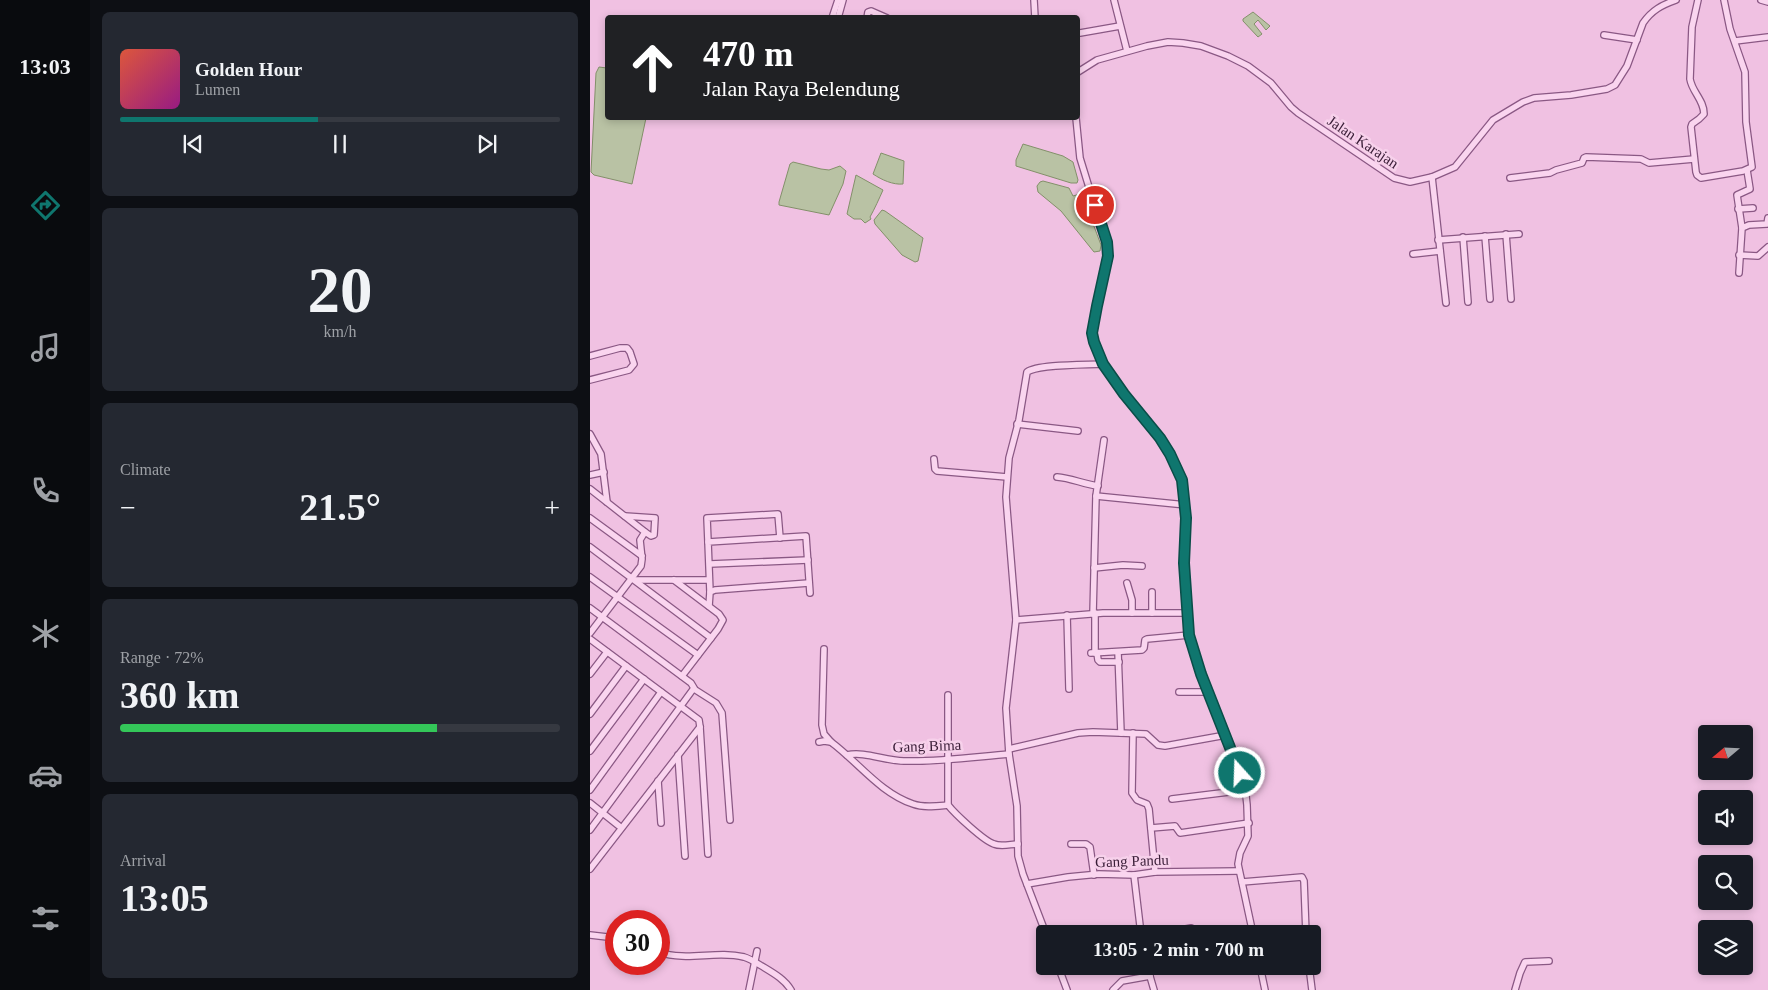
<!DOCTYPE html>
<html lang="en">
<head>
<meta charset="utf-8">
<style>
  body { margin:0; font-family:Georgia,serif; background:#242831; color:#f1f3f6; height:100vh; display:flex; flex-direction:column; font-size:19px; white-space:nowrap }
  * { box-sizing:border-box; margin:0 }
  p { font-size:16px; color:#9ea1a6 }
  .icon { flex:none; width:28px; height:28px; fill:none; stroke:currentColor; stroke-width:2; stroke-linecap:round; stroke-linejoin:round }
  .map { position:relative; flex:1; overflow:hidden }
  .drawer { display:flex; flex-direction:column; gap:12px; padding:12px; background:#0d0f14; width:500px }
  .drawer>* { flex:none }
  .guide { position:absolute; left:15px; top:15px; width:475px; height:105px; border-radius:5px; box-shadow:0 2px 8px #0003; background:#202124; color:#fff; overflow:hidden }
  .needle { width:32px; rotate:251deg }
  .controls { position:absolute; left:1108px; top:725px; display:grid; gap:10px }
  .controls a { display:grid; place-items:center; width:55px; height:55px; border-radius:5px; background:#171b24; box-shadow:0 2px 8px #0003; font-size:25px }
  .speed { position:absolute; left:15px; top:910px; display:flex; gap:10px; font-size:25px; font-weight:700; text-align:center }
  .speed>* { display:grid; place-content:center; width:65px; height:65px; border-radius:50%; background:#171b24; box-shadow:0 2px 8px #0003; line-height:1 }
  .speed .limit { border:8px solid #d22; background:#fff; color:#111 }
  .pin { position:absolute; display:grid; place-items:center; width:42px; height:42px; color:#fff; margin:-21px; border:2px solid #fff; border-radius:50%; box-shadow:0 1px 5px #0007 }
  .me { position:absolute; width:55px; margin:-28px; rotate:340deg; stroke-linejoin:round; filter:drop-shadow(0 0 4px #0008) }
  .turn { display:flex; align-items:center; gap:18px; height:105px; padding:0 15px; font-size:22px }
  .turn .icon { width:65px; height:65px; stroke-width:2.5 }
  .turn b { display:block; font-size:35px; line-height:42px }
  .big { font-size:38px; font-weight:600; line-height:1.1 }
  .drawer .card { flex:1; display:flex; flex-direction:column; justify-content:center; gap:8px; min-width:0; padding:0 18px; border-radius:8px; background:#242831 }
  .drawer .dial { align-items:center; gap:0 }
  .dial b { font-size:65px; line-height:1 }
  .song { display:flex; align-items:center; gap:15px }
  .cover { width:60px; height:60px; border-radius:8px; background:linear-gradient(135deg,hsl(10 70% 55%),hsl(310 70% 35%)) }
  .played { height:5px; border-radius:2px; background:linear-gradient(90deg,#0f766e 45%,#363941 45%) }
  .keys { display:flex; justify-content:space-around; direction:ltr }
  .heat { display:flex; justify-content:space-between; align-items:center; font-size:28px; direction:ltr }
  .charge { height:8px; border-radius:4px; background:linear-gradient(90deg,#34c759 72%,#363941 0) }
  .trip { position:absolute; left:446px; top:925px; width:285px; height:50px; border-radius:5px; background:#171b24; box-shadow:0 2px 8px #0003; font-weight:600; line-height:50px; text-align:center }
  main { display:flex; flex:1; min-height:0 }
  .tab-bar { display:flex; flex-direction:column; width:90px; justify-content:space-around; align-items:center; background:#090b0e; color:#9ea1a6 }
  .tab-bar .icon { width:35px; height:35px }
  .tab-bar .active { color:#0f766e }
  .tab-bar b { font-size:22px; color:#f1f3f6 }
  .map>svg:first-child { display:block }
  .water { fill:#b9c2a4; stroke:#83906a }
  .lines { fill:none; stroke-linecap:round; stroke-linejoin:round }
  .street-casing { stroke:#8a5884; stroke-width:8 }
  .street { stroke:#fad5ef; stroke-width:5.5 }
  .route-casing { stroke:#0a4d48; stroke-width:12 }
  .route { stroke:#0f766e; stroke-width:9 }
  .labels { text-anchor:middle; stroke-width:5; stroke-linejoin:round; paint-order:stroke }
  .street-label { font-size:15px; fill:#391d37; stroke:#f7d1eb }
</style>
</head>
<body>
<main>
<nav class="tab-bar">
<b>13:03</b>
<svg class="icon active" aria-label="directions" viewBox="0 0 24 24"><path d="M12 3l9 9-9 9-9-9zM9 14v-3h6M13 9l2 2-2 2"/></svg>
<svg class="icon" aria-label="music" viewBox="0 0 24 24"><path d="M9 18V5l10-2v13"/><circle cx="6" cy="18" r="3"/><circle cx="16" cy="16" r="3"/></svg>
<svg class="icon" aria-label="phone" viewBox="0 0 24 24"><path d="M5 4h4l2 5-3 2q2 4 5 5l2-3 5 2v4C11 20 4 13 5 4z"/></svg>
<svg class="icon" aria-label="climate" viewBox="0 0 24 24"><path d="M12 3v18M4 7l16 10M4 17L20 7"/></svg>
<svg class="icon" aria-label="car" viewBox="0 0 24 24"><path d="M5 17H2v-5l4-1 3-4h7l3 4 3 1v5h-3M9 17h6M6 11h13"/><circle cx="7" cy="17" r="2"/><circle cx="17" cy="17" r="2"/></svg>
<svg class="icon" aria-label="filters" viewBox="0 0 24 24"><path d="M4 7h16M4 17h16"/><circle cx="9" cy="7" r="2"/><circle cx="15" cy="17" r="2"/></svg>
</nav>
<section class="drawer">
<div class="card">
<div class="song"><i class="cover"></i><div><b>Golden Hour</b><p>Lumen</p></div></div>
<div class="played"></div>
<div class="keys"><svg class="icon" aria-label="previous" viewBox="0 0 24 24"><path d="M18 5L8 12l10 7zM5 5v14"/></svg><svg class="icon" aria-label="pause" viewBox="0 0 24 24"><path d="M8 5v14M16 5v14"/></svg><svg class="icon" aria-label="next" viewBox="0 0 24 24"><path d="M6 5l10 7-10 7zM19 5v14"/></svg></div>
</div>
<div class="card dial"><b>20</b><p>km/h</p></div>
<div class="card"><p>Climate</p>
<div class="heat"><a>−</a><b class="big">21.5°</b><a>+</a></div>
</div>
<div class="card"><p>Range · 72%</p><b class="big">360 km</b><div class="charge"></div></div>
<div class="card"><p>Arrival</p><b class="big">13:05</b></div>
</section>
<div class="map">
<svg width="1178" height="990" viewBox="0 0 1178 990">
  <rect width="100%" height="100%" fill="#f0c1e2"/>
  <g class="water">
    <path d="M663 12 680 26 676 30 668 20 664 24 672 34 668 37 653 21V19Z"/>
    <path d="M9 67 17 68 18 118H56L42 184 4 175 1 172 6 73Z"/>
    <path d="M433 144 473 156 483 162 488 180 487 183H481L426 166V160Z"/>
    <path d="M291 153 314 161 313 184C303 185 292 180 283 174Z"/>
    <path d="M203 162 231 169 239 170 250 166 256 171 253 184 239 215 189 205V202L200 164Z"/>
    <path d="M266 175 293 190C289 199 285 208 280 217L281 219 275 223 271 219H264L257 214Z"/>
    <path d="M453 181 479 188 483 196 490 194 493 197 511 245 510 251 504 252 471 211 448 192 447 186 450 182Z"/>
    <path d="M292 210 295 211 333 238 328 261 325 262 312 255 285 224 284 220Z"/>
  </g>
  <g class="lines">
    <g class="street-casing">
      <g id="street">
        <path d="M444 0 445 18"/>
        <path d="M524 0 537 51"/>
        <path d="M1108 0 1102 27 1100 79C1102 92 1114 100 1114 114L1109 119 1102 124 1101 127 1106 172 1107 175 1111 178 1153 171 1162 167 1156 122 1155 72 1140 29 1134 0"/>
        <path d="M1171 0 1178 2"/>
        <path d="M242 18 248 0"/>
        <path d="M248 18 253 0"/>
        <path d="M277 18 278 12 281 11 297 18"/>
        <path d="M490 33 530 26"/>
        <path d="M1014 35 1047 40"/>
        <path d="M1145 41 1178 37"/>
        <path d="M488 72 507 60 557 46 578 42 593 43 611 46 638 56 658 66 681 83 701 107 708 113 804 178 820 182 842 177 865 167 903 120 933 102 944 98 981 95 1017 89 1025 85 1037 66 1053 23C1062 10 1072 5 1086 0"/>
        <path d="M486 118 490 158 518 249 507 305 502 333 504 342 513 364 534 394 570 438 580 454 592 480 596 518 594 563 599 635 611 674 646 759 655 787 657 805 658 836 650 853 648 864 663 934"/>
        <path d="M842 177 856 303"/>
        <path d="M920 178 960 173 966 170 992 163 994 158 996 157 1051 159 1059 163 1104 159"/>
        <path d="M1148 209 1163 208"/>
        <path d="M1152 228 1147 195 1160 189 1157 170"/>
        <path d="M916 234 921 299"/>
        <path d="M895 236 900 299"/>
        <path d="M873 237 878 302"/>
        <path d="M848 240 929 234"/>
        <path d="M823 254 850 251"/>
        <path d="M1149 255 1168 256 1178 247"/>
        <path d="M1149 273 1152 228 1159 225 1177 224 1178 218"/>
        <path d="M0 356 30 348H37L40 352 44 364 39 370 0 380"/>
        <path d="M427 424 488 431"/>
        <path d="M0 434 11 454 17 502"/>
        <path d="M344 459 345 469 347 471 417 477"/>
        <path d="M0 475 14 472"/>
        <path d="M467 477C481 478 493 484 508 486"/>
        <path d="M0 489 55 532 50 540 52 559 51 566 0 633"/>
        <path d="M506 496 596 505"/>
        <path d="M35 516 65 518 64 535 61 536 55 532"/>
        <path d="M0 518 52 556"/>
        <path d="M118 542 117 518 188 514 190 538"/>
        <path d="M0 547 121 638"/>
        <path d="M120 564 218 560"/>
        <path d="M504 568 533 565 552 566"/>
        <path d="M0 577 108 655"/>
        <path d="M46 580H119"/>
        <path d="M84 580 129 614 133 620 128 629 92 676"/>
        <path d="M537 583 542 600V613"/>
        <path d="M120 592 118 542 216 536 220 593"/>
        <path d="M562 592V613"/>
        <path d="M119 606 120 592 125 590 219 583"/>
        <path d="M0 608 101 683 104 688 0 830"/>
        <path d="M505 613V653"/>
        <path d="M503 614 506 496 514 440"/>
        <path d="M477 615 479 689"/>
        <path d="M426 620 513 613H597"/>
        <path d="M0 639 109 720 110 727 118 854"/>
        <path d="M234 649 232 725 234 734 241 742"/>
        <path d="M528 652 531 733"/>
        <path d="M501 653 552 650 554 648 555 640 557 639 599 635"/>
        <path d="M507 653 508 660 510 662H529"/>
        <path d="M0 674 17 652"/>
        <path d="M104 689 126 703 132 713 140 820"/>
        <path d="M589 692H619"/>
        <path d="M358 695V805C365 814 394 841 404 844 411 847 421 844 428 844"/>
        <path d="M0 714 36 666"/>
        <path d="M543 733 542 793 547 800 557 804 559 809 565 872"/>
        <path d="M229 742 234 741 241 742C268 762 290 793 323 804 334 808 347 806 358 805"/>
        <path d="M419 749 488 733 503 732 556 734 568 745 575 746 636 735"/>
        <path d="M0 751 54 679"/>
        <path d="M88 755 95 856"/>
        <path d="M257 755C275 751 295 761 314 761 349 762 384 757 419 754"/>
        <path d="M68 781 71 823"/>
        <path d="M0 790 71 692"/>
        <path d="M582 799 655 790"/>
        <path d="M0 803 29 826"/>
        <path d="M561 828 585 826 590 833 659 823"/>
        <path d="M481 844H496L500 847 504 875"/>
        <path d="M0 869 110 727"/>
        <path d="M544 875 551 934"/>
        <path d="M652 882 712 877 714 881 716 934"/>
        <path d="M437 884 478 877 509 874 544 875 565 872 649 871"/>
        <path d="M456 934 433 874 428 856 427 806 419 754 416 708 426 620 416 497 419 458 429 420 437 372C448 364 496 365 513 364"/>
        <path d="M569 934 601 928"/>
        <path d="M0 935 26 938"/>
        <path d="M69 952C97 962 126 950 154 957 161 959 168 964 175 968 185 974 195 980 201 990"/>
        <path d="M468 966 477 990"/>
        <path d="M557 966 564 990"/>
        <path d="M670 966 675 990"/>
        <path d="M719 966 722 990"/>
        <path d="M159 990 167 951"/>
        <path d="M523 990 532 981 560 976"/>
        <path d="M925 990 930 973 935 962 959 961"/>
      </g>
    </g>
    <use href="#street" class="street"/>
  </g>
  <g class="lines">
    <g class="route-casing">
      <path id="route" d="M505 205 517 242 518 256 507 306 502 333 504 342 513 364 534 394 570 438 580 454 592 480 596 518 594 563 599 635 611 674 650 773"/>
    </g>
    <use href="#route" class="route"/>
  </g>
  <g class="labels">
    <g class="street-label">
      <text transform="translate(773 142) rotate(34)" y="5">Jalan Karajan</text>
      <text transform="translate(337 746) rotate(-2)" y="5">Gang Bima</text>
      <text transform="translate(542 861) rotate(-2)" y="5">Gang Pandu</text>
    </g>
  </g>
</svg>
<div class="controls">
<a><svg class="needle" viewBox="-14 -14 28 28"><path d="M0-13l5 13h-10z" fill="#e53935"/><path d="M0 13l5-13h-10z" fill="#9ea1a6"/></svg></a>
<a><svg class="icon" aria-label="sound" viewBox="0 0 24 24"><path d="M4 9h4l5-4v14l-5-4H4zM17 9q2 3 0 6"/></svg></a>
<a><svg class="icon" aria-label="search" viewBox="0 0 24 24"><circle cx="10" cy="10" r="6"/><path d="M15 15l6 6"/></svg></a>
<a><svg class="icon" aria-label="layers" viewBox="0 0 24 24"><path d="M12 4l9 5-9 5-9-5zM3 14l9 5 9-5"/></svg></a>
</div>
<div class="speed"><div class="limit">30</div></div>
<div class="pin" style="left:505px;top:205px;background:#d93025"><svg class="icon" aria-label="arrive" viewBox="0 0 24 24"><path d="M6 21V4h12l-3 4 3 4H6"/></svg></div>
<svg class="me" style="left:650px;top:773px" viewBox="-20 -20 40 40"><circle r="17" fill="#0f766e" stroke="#fff" stroke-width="3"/><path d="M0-11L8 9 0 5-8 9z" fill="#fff"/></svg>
<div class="trip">13:05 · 2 min · 700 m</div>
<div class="guide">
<div class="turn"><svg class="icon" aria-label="ahead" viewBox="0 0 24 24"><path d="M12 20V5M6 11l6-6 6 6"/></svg><div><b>470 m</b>Jalan Raya Belendung</div></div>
</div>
</div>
</main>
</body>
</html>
